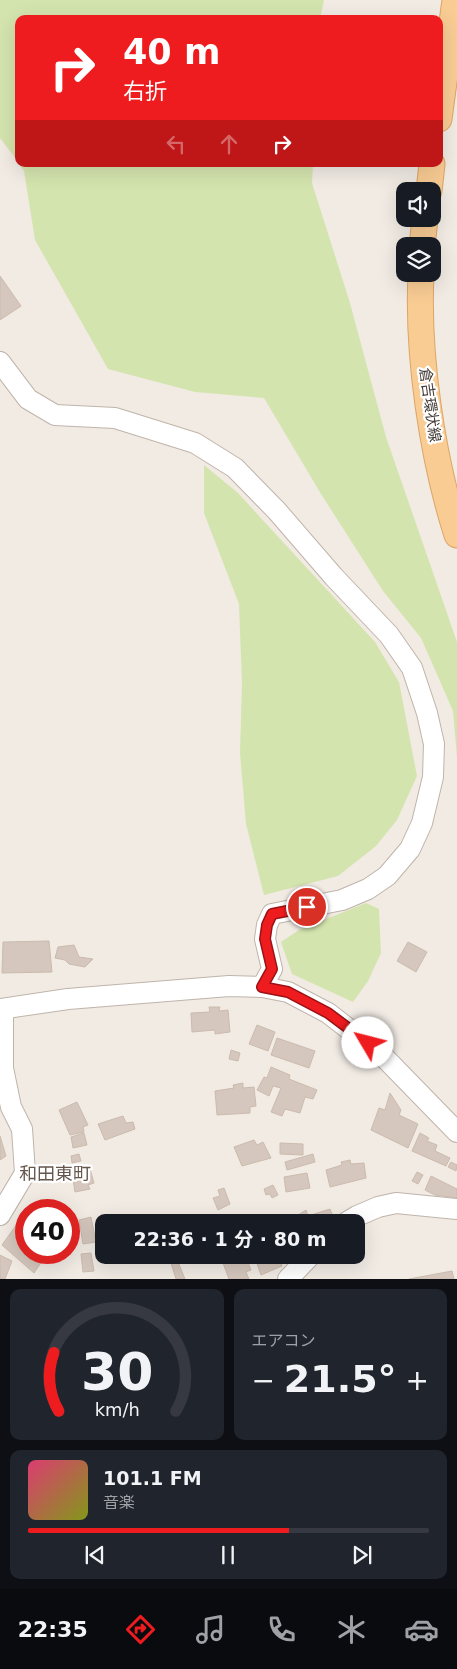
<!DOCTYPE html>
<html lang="ja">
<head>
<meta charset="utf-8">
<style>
  body { margin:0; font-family:"DejaVu Sans","Noto Sans JP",sans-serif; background:#20242c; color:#f1f3f6; height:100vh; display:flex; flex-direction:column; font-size:19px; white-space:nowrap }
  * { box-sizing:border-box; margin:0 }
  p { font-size:16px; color:#9ea1a6 }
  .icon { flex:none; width:28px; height:28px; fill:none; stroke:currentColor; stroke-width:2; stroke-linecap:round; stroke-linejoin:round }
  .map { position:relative; height:1279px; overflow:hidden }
  .panel { display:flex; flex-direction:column; gap:10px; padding:10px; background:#0d0f14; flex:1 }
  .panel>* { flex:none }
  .guide { position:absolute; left:15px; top:15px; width:428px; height:152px; border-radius:10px; box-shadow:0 5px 20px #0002; background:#ef1c1f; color:#fff; overflow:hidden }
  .fabs { position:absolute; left:396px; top:182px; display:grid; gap:10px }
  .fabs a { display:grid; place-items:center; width:45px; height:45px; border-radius:10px; background:#171b24; box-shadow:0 5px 20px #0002; font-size:25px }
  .speed { position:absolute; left:15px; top:1199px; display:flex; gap:10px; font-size:25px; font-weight:700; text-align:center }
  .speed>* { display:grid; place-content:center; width:65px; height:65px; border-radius:50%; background:#171b24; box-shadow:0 5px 20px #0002; line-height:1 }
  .speed .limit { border:8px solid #d22; background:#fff; color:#111 }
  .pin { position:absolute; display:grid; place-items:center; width:42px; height:42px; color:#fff; margin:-21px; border:2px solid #fff; border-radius:50%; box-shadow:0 1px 5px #0007 }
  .me { position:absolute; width:55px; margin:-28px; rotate:307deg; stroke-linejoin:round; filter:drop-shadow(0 0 4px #0008) }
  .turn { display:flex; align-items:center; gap:18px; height:105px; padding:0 25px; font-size:22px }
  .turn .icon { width:65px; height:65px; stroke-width:2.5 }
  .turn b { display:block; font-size:35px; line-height:42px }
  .lanes { display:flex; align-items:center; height:48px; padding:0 25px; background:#0003; justify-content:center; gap:25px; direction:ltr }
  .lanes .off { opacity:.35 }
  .big { font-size:38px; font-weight:700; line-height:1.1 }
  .panel .tile { flex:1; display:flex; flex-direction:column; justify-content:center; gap:8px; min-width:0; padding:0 18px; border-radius:10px; background:#20242c }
  .panel .dial { align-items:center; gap:0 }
  .dial svg { height:130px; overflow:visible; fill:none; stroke:#363941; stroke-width:7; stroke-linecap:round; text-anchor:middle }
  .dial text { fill:#f1f3f6; stroke:none }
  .song { display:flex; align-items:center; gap:15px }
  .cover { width:60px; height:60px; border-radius:8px; background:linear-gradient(135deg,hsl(340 70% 55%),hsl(70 70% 35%)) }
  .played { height:5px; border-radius:2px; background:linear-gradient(90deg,#ef1c1f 65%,#363941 65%) }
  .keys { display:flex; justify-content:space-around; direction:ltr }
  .heat { display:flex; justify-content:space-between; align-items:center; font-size:28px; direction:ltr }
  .panel .tiles { flex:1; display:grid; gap:10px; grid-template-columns:1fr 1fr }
  .tile:last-child { grid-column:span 2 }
  .trip { position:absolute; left:95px; top:1214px; width:270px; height:50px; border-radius:10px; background:#171b24; box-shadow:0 5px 20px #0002; font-weight:700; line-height:50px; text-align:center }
  .dock { display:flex; height:80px; justify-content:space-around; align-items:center; background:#090b0e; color:#9ea1a6 }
  .dock .icon { width:35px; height:35px }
  .dock .selected { color:#ef1c1f }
  .dock b { font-size:22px; color:#f1f3f6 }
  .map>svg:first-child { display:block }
  .green { fill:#d4e4ae }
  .building { fill:#d5c7bd; stroke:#ccbbad }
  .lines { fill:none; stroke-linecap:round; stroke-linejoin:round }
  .minor-casing { stroke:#bfb4aa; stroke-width:22 }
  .major-casing { stroke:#dda565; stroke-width:27 }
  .minor { stroke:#fff; stroke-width:20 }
  .major { stroke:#f9cc94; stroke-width:25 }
  .route-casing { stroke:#9b1214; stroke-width:12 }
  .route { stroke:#ef1c1f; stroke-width:9 }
  .labels { text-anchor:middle; stroke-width:4.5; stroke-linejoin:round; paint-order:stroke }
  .street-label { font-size:15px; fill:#423a34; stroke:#fff }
  .quarter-label { font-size:18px; fill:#65574c; stroke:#fff }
</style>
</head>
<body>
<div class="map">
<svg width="457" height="1279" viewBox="0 0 457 1279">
  <rect width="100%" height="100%" fill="#f1ebe4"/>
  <g class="green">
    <path d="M0 0H324L320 19H19V163L0 138Z"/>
    <path d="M19 164H313L312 183 350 303 386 437 457 642V758L453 711 421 638 383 591 321 494 264 398 195 392 108 369 35 240 24 171Z"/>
    <path d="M204 465 238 493 375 642 399 682 417 776 397 820 376 846 338 876 264 895 246 824 240 753 242 684 239 604 204 513Z"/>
    <path d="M366 903 379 909 381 953 368 981 353 1002 292 974 281 942 299 930Z"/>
  </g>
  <g class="building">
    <path d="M0 276 21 306 0 320Z"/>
    <path d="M49 941 52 972 2 973 3 942Z"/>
    <path d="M408 942 427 952 416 972 397 961Z"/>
    <path d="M74 945 79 957 93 959 85 967 69 964 65 960 55 958 58 947Z"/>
    <path d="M209 1007H220L219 1011 228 1010 230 1032 215 1034V1030L192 1032 191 1013 210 1012Z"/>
    <path d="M257 1025 275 1032 268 1051 249 1044Z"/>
    <path d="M277 1038 315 1051 309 1068 271 1055Z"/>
    <path d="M231 1050 240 1053 238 1061 229 1059Z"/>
    <path d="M271 1067 290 1075 289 1079 317 1090 313 1099 305 1097 300 1113 285 1109 282 1116 271 1112 281 1088 273 1086 269 1096 257 1090 264 1077 267 1078Z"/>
    <path d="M243 1083V1088L254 1087 256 1106 250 1107V1113L217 1115 215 1091 234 1088 233 1085Z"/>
    <path d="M390 1093 401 1110 399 1115 418 1124 408 1148 371 1130 379 1108 385 1110Z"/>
    <path d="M77 1102 88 1125 83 1127 84 1132 70 1135 59 1110Z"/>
    <path d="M123 1116 126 1123 133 1122 135 1129 105 1140 98 1124Z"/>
    <path d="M84 1133 87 1145 73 1148 71 1137Z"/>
    <path d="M420 1133 429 1138 427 1141 437 1145 435 1151 450 1158 446 1166 412 1151Z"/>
    <path d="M0 1136 6 1156 0 1160Z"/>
    <path d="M254 1140 257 1145 263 1142 271 1158 242 1166 234 1147Z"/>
    <path d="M280 1143 303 1144V1155L280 1154Z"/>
    <path d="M79 1154 81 1161 72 1163 71 1156Z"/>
    <path d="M313 1154 315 1162 287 1170 285 1162Z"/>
    <path d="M350 1160 351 1164 364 1163 366 1178 330 1187 326 1170 342 1165 341 1162Z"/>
    <path d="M451 1162 457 1165 456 1171 448 1167Z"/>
    <path d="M90 1169 94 1183 88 1185 90 1189 75 1192 72 1172Z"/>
    <path d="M417 1172 423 1175 418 1184 412 1181Z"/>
    <path d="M307 1173 310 1188 286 1192 284 1177Z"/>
    <path d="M431 1176 457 1189V1198L435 1195 425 1190Z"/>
    <path d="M273 1185 278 1195 272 1198 270 1194 266 1195 264 1189Z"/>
    <path d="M224 1188 230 1204 218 1210 213 1198 220 1196 218 1190Z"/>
    <path d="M44 1200 54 1210H35Z"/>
    <path d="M330 1209 334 1219 324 1222H301L298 1215 306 1210 308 1216Z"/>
    <path d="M91 1217 96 1242 83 1244 79 1220Z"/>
    <path d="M17 1224 26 1231V1252H48L34 1273 2 1245Z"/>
    <path d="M91 1253 94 1271 83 1272 81 1254Z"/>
    <path d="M0 1255 12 1261 5 1279H0Z"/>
    <path d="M220 1255H239L242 1262 247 1260 251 1270 246 1272 249 1279H229Z"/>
    <path d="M254 1255H278L282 1266 261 1275Z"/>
    <path d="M176 1257 185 1279H176L170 1260Z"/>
    <path d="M452 1271 454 1279H409Z"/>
  </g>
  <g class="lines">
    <g class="minor-casing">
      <g id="minor">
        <path d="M0 362 28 399 55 415 115 418 195 443 235 468 277 511 334 577 389 635 412 668 427 713 434 744 433 777 422 823 410 849 387 876 368 889 342 900 272 914 267 925 265 939 272 969 262 987"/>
        <path d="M0 1009 68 999 229 986 262 987 288 992 328 1013 381 1054 457 1132"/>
        <path d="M0 1215 25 1173 22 1129 11 1107 3 1068V1009"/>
        <path d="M347 1222 357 1216 378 1207 396 1203 457 1209"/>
        <path d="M288 1279 311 1255"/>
      </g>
    </g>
    <g class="major-casing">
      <g id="major">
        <path d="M439 119 455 0"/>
        <path d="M429 191 432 164"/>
        <path d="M422 246 425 219"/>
        <path d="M421 274C417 355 432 457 457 535"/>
      </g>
    </g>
    <use href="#minor" class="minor"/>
    <use href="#major" class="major"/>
  </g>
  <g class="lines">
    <g class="route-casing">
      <path id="route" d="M307 907 272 914 267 925 265 939 272 969 262 987 288 992 328 1013 368 1043"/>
    </g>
    <use href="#route" class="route"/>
  </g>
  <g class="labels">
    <g class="street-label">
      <text transform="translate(430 405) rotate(82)" y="5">倉吉環状線</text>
    </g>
    <g class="quarter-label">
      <text x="55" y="1180">和田東町</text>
    </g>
  </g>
</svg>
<div class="fabs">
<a><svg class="icon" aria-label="sound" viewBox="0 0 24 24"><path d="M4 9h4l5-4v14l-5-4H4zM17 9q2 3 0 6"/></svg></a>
<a><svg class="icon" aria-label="layers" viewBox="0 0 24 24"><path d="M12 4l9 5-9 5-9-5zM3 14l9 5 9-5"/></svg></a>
</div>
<div class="speed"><div class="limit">40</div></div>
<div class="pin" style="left:307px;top:907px;background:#d93025"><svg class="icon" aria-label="arrive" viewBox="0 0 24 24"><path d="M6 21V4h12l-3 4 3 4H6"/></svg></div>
<svg class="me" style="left:368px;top:1043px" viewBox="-20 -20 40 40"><circle r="19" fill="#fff"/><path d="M0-13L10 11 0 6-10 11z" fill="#ef1c1f"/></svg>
<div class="trip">22:36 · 1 分 · 80 m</div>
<div class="guide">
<div class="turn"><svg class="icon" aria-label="right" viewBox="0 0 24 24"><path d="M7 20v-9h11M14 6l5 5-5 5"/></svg><div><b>40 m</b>右折</div></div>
<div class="lanes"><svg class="icon off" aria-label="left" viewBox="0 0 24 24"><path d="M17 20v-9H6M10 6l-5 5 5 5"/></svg><svg class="icon off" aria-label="ahead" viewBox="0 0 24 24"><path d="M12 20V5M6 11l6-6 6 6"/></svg><svg class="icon" aria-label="right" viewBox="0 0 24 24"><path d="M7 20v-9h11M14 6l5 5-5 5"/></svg></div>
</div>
</div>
<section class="panel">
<div class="tiles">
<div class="tile dial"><svg viewBox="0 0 100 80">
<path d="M14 69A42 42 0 1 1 86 69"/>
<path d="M14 69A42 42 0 0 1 11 33" stroke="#ef1c1f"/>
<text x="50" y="56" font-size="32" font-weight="700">30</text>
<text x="50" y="72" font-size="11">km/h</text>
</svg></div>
<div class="tile"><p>エアコン</p>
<div class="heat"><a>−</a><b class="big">21.5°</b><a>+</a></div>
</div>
<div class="tile">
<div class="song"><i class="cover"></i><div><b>101.1 FM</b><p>音楽</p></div></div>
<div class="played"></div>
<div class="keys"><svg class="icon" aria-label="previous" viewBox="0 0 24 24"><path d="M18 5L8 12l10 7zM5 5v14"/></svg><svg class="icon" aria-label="pause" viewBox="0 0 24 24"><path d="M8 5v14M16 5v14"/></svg><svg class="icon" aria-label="next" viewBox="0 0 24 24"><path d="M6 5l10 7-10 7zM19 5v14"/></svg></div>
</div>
</div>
</section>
<nav class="dock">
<b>22:35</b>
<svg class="icon selected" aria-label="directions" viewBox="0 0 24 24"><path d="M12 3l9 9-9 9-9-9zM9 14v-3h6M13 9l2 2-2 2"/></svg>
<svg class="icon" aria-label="music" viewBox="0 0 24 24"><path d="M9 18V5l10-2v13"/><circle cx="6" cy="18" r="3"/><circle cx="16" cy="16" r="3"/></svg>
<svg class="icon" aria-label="phone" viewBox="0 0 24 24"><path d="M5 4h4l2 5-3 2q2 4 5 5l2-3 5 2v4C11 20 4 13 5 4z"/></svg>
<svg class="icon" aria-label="climate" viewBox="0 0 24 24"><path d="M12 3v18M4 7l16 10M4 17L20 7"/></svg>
<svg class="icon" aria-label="car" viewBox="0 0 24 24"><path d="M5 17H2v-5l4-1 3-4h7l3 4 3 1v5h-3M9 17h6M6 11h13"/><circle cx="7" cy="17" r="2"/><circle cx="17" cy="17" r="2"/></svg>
</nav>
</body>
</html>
